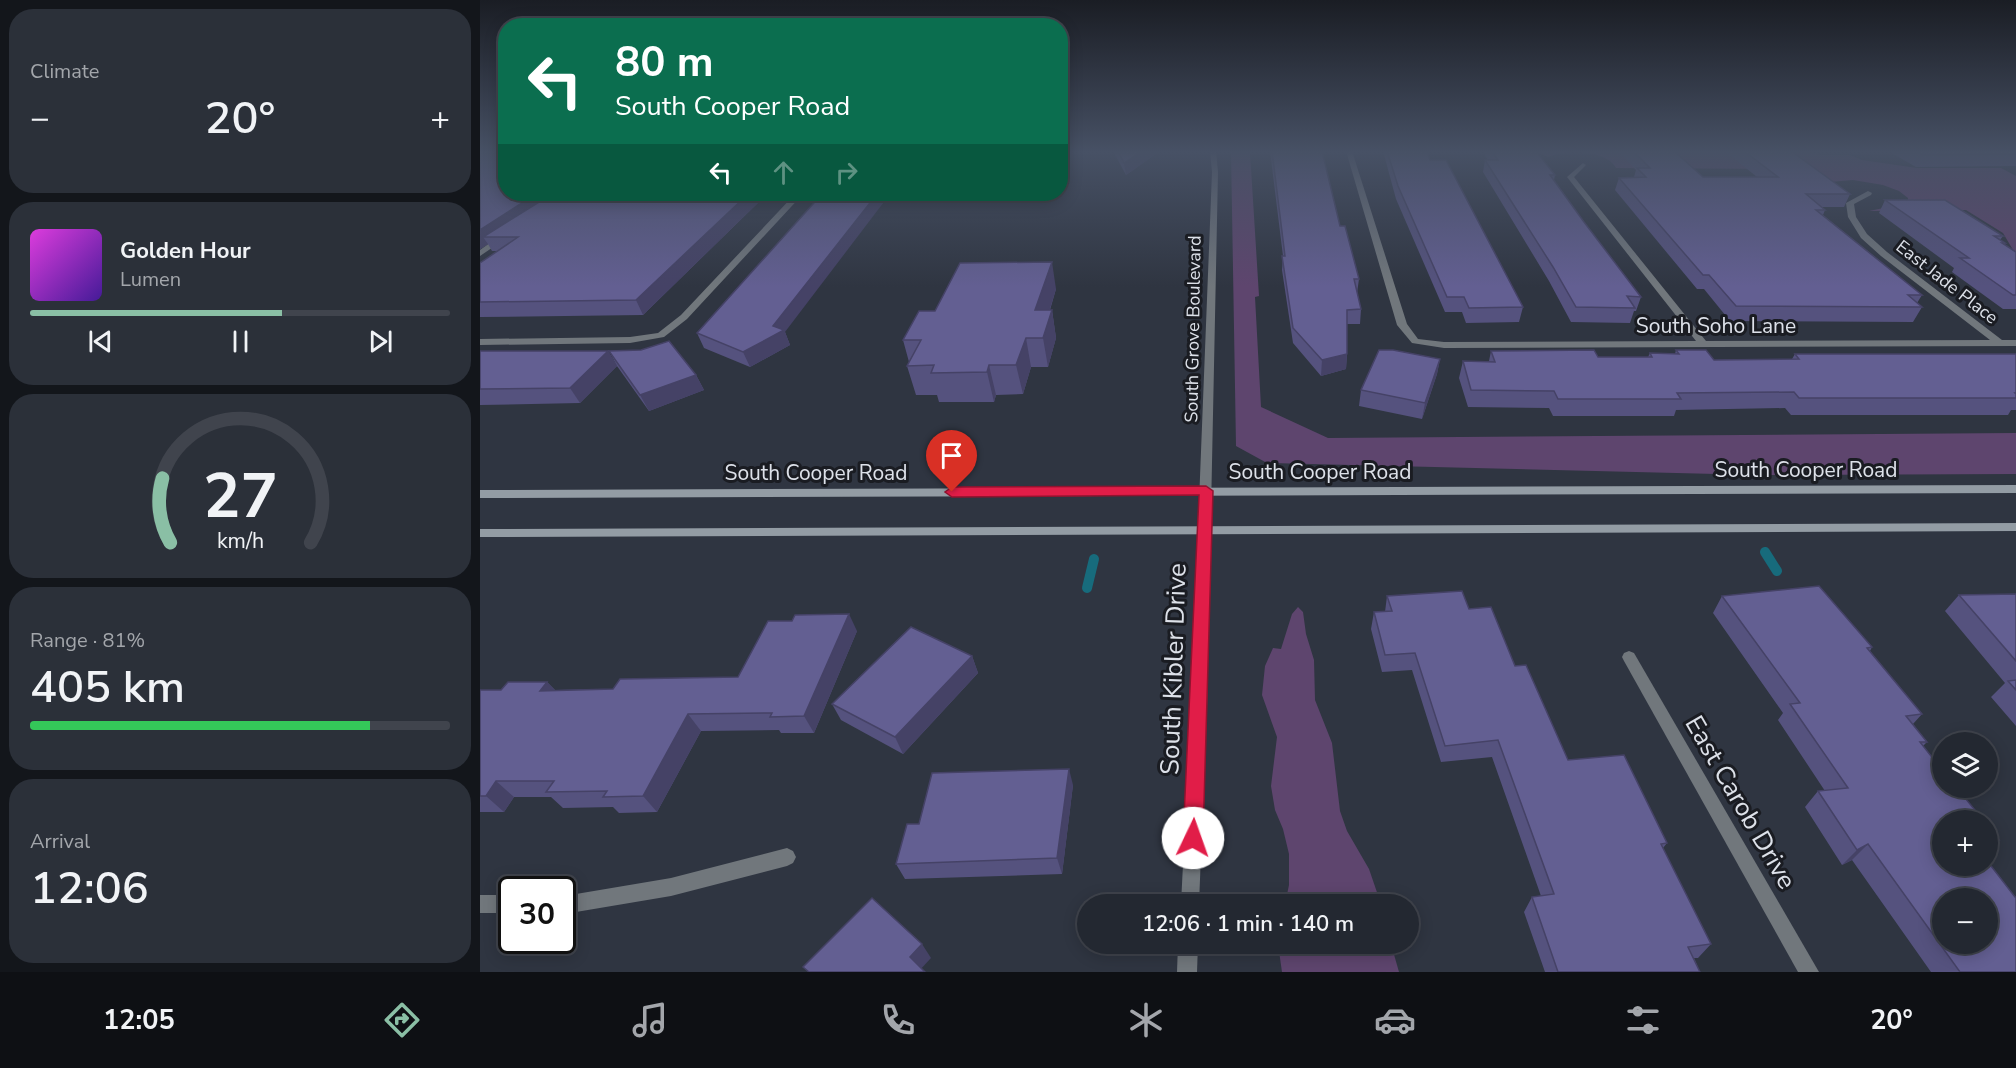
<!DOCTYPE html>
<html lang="en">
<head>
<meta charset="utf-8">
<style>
  body { margin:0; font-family:"Nunito Sans",sans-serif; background:#2b3039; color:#f1f3f6; height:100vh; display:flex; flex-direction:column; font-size:22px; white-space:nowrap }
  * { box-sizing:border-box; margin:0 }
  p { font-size:20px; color:#a3a6ab }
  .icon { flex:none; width:33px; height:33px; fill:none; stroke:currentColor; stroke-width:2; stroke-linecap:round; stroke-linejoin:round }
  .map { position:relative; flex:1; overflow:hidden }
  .drawer { display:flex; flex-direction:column; gap:9px; padding:9px; background:#13161b; width:480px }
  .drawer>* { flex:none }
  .top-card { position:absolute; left:18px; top:18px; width:570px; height:183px; border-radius:24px; box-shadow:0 3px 15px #0003,0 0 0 2px #40444d; background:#0b6e4f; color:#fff; overflow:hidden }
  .fabs { position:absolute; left:1452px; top:732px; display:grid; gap:12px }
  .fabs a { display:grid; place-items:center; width:66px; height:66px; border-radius:50%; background:#232831; box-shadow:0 3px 15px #0003,0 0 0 2px #40444d; font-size:30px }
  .speed { position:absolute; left:18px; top:876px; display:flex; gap:12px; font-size:30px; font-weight:700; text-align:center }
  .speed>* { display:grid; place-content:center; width:78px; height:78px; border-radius:50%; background:#232831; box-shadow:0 3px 15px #0003,0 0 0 2px #40444d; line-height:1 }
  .speed .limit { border:3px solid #111; border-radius:9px; background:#fff; color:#111 }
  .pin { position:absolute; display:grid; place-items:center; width:51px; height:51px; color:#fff; margin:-62px -26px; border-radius:50% 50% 50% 0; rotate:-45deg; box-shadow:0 0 6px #0007 }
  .pin .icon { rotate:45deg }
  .me { position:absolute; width:66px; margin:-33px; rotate:3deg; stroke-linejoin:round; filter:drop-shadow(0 0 4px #0008) }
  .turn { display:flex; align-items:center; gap:21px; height:126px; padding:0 18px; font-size:27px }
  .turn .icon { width:78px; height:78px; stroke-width:2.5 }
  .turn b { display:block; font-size:42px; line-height:51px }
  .lanes { display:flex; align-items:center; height:57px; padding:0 18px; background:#0003; justify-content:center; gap:30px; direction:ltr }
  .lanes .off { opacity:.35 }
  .big { font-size:45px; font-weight:600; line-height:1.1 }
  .drawer .card { flex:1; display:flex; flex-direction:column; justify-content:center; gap:9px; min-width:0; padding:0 21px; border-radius:24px; background:#2b3039 }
  .drawer .dial { align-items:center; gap:0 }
  .dial svg { height:156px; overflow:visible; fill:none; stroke:#40444d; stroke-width:7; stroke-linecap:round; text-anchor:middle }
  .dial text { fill:#f1f3f6; stroke:none }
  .song { display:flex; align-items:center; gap:18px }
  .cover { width:72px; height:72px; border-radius:9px; background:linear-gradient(135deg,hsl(300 70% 55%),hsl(260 70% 35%)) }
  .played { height:6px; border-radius:3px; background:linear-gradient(90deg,#8abfa5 60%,#40444d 60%) }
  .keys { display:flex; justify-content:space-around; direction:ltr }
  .heat { display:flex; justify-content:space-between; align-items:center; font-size:33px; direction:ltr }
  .charge { height:9px; border-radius:4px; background:linear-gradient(90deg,#34c759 81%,#40444d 0) }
  .trip { position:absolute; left:597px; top:894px; width:342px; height:60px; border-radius:30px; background:#232831; box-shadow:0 3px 15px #0003,0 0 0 2px #40444d; font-weight:600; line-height:60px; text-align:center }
  .menu { display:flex; height:96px; justify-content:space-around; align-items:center; background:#0e1014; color:#a3a6ab }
  .menu .icon { width:42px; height:42px }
  .menu .on { color:#8abfa5 }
  .menu b { font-size:27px; color:#f1f3f6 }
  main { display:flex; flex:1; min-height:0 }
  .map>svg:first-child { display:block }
  .green { fill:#5e456e }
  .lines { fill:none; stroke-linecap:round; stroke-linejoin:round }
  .stream { stroke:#176b7c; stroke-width:10 }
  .street { fill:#71777c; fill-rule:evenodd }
  .secondary { fill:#939ca4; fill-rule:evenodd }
  .wall { fill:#55527e }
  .shaded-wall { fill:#454266 }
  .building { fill:#635f92; stroke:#454266; stroke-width:1.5; fill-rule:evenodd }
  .route { fill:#e11d48; stroke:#92132f; stroke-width:1.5 }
  .labels { text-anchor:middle; stroke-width:6; stroke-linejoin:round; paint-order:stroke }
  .far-street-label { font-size:18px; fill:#dde1e9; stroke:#1a1c22 }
  .street-label { font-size:21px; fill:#dde1e9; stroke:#1a1c22 }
  .near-street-label { font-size:26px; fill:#dde1e9; stroke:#1a1c22 }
</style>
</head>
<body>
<main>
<section class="drawer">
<div class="card"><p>Climate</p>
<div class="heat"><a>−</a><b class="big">20°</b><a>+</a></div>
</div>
<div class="card">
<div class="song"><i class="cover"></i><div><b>Golden Hour</b><p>Lumen</p></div></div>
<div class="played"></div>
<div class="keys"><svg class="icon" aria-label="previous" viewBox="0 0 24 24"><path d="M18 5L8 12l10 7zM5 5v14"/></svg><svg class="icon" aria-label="pause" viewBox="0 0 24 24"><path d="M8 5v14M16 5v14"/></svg><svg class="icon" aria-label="next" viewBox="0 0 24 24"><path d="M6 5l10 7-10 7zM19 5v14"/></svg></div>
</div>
<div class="card dial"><svg viewBox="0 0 100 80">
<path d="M14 69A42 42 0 1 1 86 69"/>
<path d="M14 69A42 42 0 0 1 10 36" stroke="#8abfa5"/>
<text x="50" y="56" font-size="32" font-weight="700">27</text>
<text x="50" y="72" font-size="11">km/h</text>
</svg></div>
<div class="card"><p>Range · 81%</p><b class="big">405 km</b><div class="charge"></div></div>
<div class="card"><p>Arrival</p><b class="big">12:06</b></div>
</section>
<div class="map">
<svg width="1536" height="972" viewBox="0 0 1536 972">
  <rect width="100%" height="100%" fill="#2f3541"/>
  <g class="green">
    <path d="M751 151H858L770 152 779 296 775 297 781 407 848 438 1536 433V474L1277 475 787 463 756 446Z"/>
    <path d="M882 151H1325L1340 155H1370L1382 160 1437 168H1521L1536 176V255L1523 233 1486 210 1389 211 1428 203V198L1419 191 1403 185 1373 180 1350 182 1317 169 1136 168C1127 150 1085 149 1068 157L1054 151Z"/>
    <path d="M818 607 823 612 826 634 834 660 835 700 852 743 860 811 867 831 889 869 901 904H805L809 885V854L803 829 795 810 791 786 797 737 782 695 785 666 793 648 801 649 812 614Z"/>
    <path d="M798 944H911L919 972H802Z"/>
  </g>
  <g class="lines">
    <g class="stream">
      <path d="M1285 552 1297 571"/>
      <path d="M607 588 614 559"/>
    </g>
    <g class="street">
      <path d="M730 151H736L738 172 727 706 719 904H701L711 706 732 172Z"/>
      <path d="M866 151H872L927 324 938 339 964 342 1216 341 1087 177 1103 163 1106 165 1094 177 1226 341 1510 340 1401 256 1381 238 1368 217 1366 203 1388 191 1392 193 1391 195 1374 204 1376 217 1387 234 1407 252 1522 340H1536V346L964 348 932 343 917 325Z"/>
      <path d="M315 194H323L207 319 184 337 150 343 0 345V339L150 337 178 333 201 315Z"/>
      <path d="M18 237 25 239 0 256V250Z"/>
      <path d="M1149 651 1154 653 1339 972H1318L1144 661 1142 657 1144 653Z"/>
      <path d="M307 848 313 851 316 857 313 863 307 866 191 896 96 912H82V894H96L191 878Z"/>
      <rect x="0" y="895" width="32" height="18"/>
      <path d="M698 944H718L717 972H697Z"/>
    </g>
    <g class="secondary">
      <path d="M1536 485V493L0 498V490Z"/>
      <path d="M1536 523V531L0 537V529Z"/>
    </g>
  </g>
  <g class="wall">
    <path d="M0 151 26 194H287L163 315 0 317V263L18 251H12L8 244 0 249Z"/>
    <path d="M633 151H680L646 175Z"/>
    <path d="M790 151H842L860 226 879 279 877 293 881 309 880 324H867V354L866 369 841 376 813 343 802 270 803 256Z"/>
    <path d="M903 151H947L950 160 1043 307 1039 322 986 323 982 312H965L916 199Z"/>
    <path d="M1003 151H1056L1075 175 1074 180 1104 222 1161 297 1156 311H1154L1150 323 1091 322 1069 281 1003 172 1005 160H1008L1003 152Z"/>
    <path d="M1139 151H1194L1223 177H1277L1245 151H1311L1370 194 1364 207H1341L1345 210 1343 215 1442 295 1437 303 1442 307 1433 322 1250 321 1224 289H1217L1135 190 1139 178 1154 177 1156 170 1139 152Z"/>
    <path d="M1408 151H1536V166L1436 167Z"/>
    <path d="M1405 200 1523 236 1520 240 1525 243 1524 245 1536 252V309H1523L1472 272 1474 268 1399 213Z"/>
    <path d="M576 289 570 310H572L576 338 568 367H551L543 394 516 395 514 402H459L457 395H436L427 366 429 362 423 340 455 311Z"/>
    <path d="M305 332 310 345 270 367 224 348 217 333Z"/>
    <path d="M161 350 216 375 224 390 169 411 137 366 129 351Z"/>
    <path d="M1196 350 1234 360 1312 359 1315 354H1536V410H1531L1528 415H1311L1305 408 1196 410 1194 416H1073L1069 408 988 407 979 378 983 361H1009L1011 351 1118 357H1168L1170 353 1195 354Z"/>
    <path d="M0 351H128L137 366 100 403 0 405Z"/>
    <path d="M960 359 957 374 942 419 879 406 881 390Z"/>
    <path d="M1536 594V726L1511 697 1525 683 1465 611 1479 595Z"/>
    <path d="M907 596 989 609 1035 666 1088 760 1187 843 1183 848 1231 944 1218 958H1214L1220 972H1065L1044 912 1052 897 1061 896 1012 757 961 762 932 670 902 672 891 629 894 612H905Z"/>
    <path d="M1242 596 1392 647 1390 651 1442 714 1433 724 1447 742 1443 746 1462 820 1536 972H1451L1372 860 1362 865 1325 807 1338 791H1345L1298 720 1303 713 1233 613Z"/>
    <path d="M377 631 334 733H301L299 730 221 731 177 812 139 813 133 807 83 808 71 797H34L24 812H0V690H21L67 682 75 690 133 689 258 677Z"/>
    <path d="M492 656 498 673 423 754 361 720 352 704Z"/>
    <path d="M593 785 582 874 425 879 416 864 439 824Z"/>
    <path d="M1508 826 1519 840 1508 850Z"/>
  </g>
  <g class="shaded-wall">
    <path d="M662 151H680L646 175 644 163Z"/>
    <path d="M56 194H72L3 237 8 244 0 249V230Z"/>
    <path d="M268 194H287L163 315 156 300Z"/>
    <path d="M397 194H410L305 332 310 345 270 367 263 352 293 326Z"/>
    <path d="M572 262 576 289 561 338 555 310Z"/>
    <path d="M572 310 576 338 568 367 563 338Z"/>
    <path d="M546 338 551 367 543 394 536 365Z"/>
    <path d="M128 351 137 366 100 403 90 388Z"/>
    <path d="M867 354 866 369 841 376 842 360Z"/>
    <path d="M960 359 957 374 942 419 945 403Z"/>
    <path d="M509 365 516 395 514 402 507 372Z"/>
    <path d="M216 375 224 390 169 411 160 395Z"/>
    <path d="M369 614 377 631 334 733 324 716Z"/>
    <path d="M492 656 498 673 423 754 415 737Z"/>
    <path d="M67 682 82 698 60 691Z"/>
    <path d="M208 714 221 731 177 812 163 796Z"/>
    <path d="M589 769 593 785 582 874 577 858Z"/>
    <path d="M16 781 34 797 24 812 6 796Z"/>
    <path d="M1388 844 1372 860 1362 865 1377 850Z"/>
    <path d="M442 944 451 958 439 971 430 957Z"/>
  </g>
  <g class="building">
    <path d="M0 151H26V194H56L0 230Z"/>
    <path d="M638 151H662L644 163Z"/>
    <path d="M792 151H842L860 226H865L879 279H874L881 309 867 310V354L842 360 813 328 802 256H805Z"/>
    <path d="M907 151H947L950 160H966L1043 307 989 308 984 297H967L918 186Z"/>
    <path d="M1012 151H1056L1075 175H1070L1104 222 1161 297 1147 296 1155 308 1096 307 1073 267 1005 160H1018Z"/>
    <path d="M1153 151H1194L1223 177H1298L1264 151H1311L1370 194H1326L1345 210H1336L1442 295H1428L1442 307 1256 306 1229 275H1223L1139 178 1166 177 1157 168H1170Z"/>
    <path d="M1435 151H1536V154L1443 155Z"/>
    <path d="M72 194H268L156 300 0 302V263L38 237H3Z"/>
    <path d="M342 194H397L293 326 304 330 263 352 217 333Z"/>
    <path d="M1405 200H1465L1523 236H1514L1525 243H1522L1536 252V295H1533L1480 258H1489Z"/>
    <path d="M572 262 555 310H572L563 338H546L536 365H509L507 372 451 373 454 365 427 366 441 340H423L439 311H455L480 263Z"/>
    <path d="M189 341 216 375 160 395 129 351 161 350Z"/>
    <path d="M899 350H913L960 359 945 403 881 390Z"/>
    <path d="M1114 350 1118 357H1172L1170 353 1199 354 1196 350H1226L1234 360 1319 359 1315 354H1536V393H1535L1536 394V398H1319L1314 392 1197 393 1201 399H1078L1074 391 991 390 983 361 1015 362 1011 351Z"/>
    <path d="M0 351H128L90 388 0 389Z"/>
    <path d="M1339 586 1392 647 1387 648 1442 714 1426 716 1447 742H1440L1462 770V788H1477L1503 820H1462V866H1508V862L1535 897H1536V972H1480L1388 844 1377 850 1338 791 1368 788 1310 704 1320 703 1242 596ZM1462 898H1508V944H1462Z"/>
    <path d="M982 591 989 609 1011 607 1035 666 1046 665 1088 760 1144 755 1187 843 1181 844 1231 944 1208 947 1220 972H1078L1052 897 1074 894 1018 740 965 746 935 653 905 655 894 612 912 611 907 596Z"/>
    <path d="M1536 594V661L1479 595Z"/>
    <path d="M369 614 324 716 290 717 292 713 208 714 163 796 123 797 127 791 66 792 74 781H16L6 796H0V690H21L28 682H67L60 691 133 689 140 679 258 677 288 621H312L315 615Z"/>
    <path d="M431 627 492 656 415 737 352 704Z"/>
    <path d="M1536 680V690L1528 681Z"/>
    <path d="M589 769 577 858 416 864 427 824H439L452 773Z"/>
    <path d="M1508 826 1519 840 1508 841Z"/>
    <path d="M392 898 442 944 430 957 445 972H329L323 967Z"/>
  </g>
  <linearGradient id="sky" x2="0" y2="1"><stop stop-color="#1a1d24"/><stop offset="0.53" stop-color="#475165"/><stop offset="1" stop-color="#475165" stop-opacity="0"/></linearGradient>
  <rect width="1536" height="287" fill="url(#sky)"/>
  <path class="route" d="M726 486 733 491 723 838 720 845 713 848 706 845 703 838 719 495 472 497 465 492 472 487Z"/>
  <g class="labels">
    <g class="far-street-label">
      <text transform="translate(1467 282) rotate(38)" y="6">East Jade Place</text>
      <text transform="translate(713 329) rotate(-89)" y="6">South Grove Boulevard</text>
    </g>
    <g class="street-label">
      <text x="1236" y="333">South Soho Lane</text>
      <text x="1326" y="477">South Cooper Road</text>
      <text x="840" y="479">South Cooper Road</text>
      <text x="336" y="480">South Cooper Road</text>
    </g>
    <g class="near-street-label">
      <text transform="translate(693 669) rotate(-88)" y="9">South Kibler Drive</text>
      <text transform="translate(1261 802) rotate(60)" y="9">East Carob Drive</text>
    </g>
  </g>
</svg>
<div class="fabs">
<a><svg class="icon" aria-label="layers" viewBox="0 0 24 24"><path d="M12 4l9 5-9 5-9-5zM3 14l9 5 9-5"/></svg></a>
<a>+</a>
<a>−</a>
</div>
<div class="speed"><div class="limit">30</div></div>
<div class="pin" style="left:472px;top:492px;background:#d93025"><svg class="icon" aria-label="arrive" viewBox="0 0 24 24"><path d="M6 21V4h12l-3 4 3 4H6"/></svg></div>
<svg class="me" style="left:713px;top:838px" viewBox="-20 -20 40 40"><circle r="19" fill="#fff"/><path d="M0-13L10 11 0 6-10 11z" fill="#e11d48"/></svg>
<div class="trip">12:06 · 1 min · 140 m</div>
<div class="top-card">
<div class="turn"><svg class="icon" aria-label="left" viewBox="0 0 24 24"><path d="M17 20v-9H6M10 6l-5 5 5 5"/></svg><div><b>80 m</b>South Cooper Road</div></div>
<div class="lanes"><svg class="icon" aria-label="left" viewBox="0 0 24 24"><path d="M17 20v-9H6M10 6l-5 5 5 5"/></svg><svg class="icon off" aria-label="ahead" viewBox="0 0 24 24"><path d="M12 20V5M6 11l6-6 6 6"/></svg><svg class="icon off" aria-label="right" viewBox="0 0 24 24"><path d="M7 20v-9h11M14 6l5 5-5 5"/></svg></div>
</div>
</div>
</main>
<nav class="menu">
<b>12:05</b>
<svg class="icon on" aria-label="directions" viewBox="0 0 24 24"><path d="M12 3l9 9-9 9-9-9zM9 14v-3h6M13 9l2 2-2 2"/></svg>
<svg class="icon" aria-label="music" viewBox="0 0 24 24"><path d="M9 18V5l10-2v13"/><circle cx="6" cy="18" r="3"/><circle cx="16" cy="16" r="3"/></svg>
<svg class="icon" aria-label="phone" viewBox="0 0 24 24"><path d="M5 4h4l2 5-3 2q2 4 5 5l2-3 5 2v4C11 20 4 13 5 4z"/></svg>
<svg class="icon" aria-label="climate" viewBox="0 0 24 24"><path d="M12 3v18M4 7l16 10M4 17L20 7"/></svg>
<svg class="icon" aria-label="car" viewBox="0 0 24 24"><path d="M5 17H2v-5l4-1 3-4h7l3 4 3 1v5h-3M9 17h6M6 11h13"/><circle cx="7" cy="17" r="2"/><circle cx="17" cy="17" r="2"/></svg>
<svg class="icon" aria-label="filters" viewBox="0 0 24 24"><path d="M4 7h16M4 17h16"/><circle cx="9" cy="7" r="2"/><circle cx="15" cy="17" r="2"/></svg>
<b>20°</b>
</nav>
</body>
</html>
